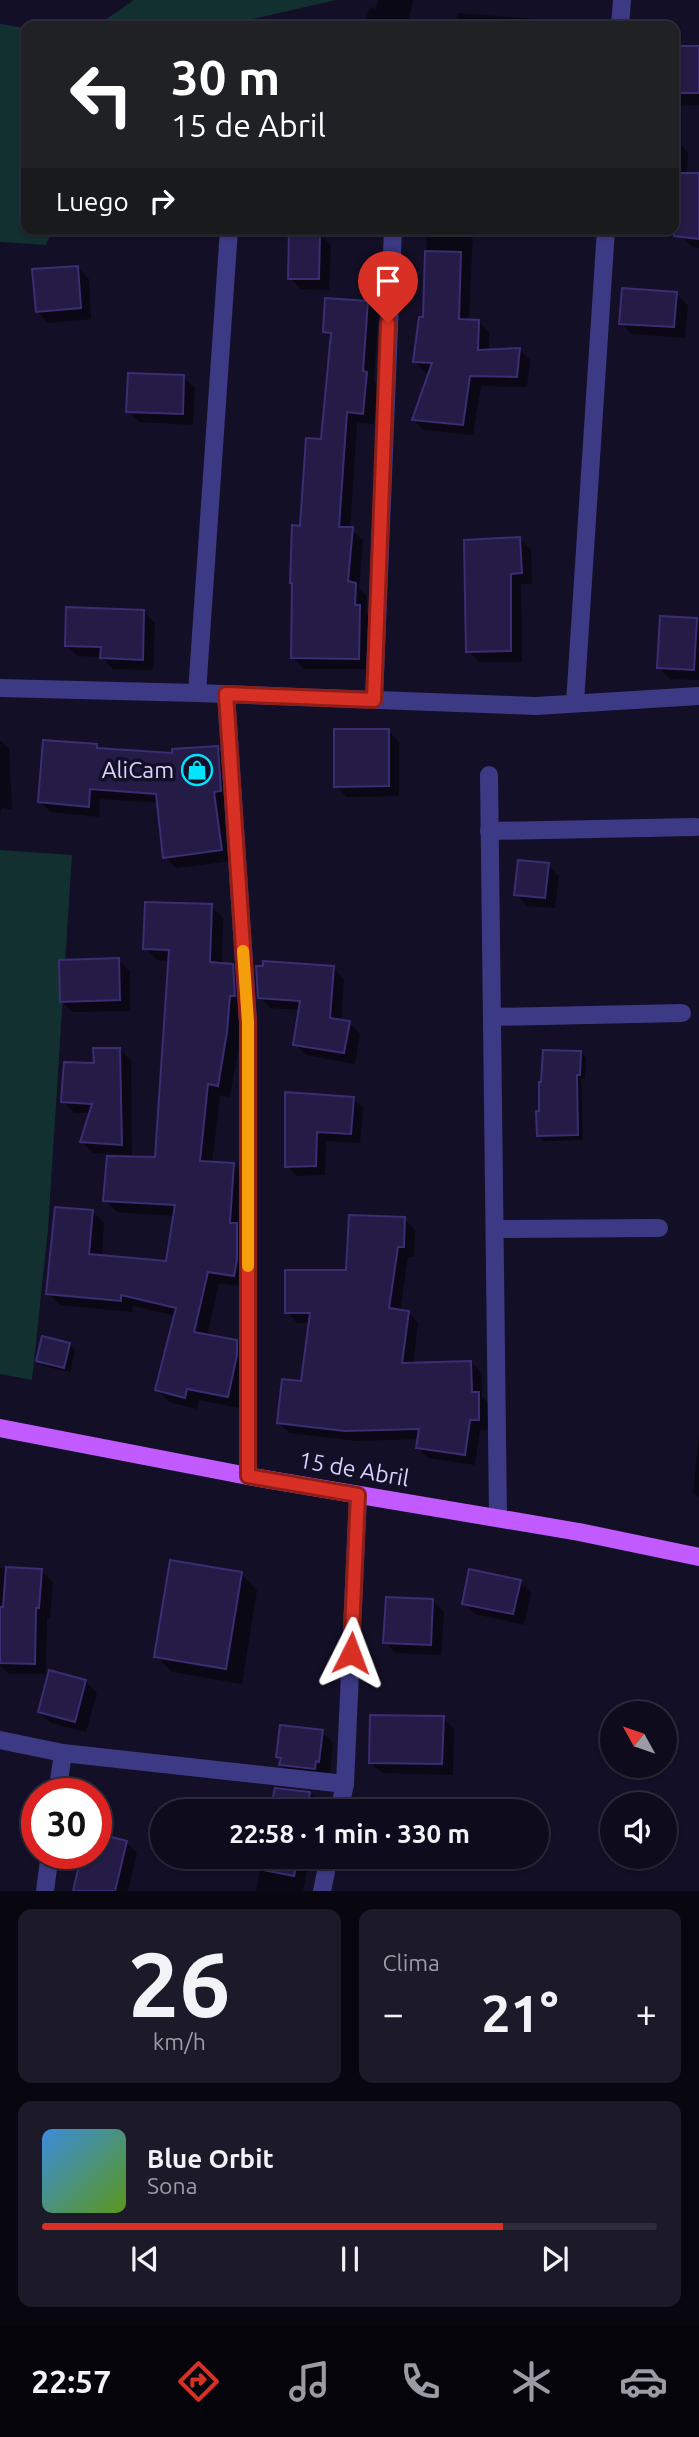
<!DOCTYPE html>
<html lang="es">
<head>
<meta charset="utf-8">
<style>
  body { margin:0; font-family:Ubuntu,sans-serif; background:#1c1929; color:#f1f3f6; height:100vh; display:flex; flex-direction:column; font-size:26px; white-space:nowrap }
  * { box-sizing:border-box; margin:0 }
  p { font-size:23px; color:#9b9ba3 }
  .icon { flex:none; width:38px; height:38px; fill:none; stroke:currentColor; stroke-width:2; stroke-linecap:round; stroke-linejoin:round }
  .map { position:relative; height:1891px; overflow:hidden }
  .details { display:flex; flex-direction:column; gap:18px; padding:18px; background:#08060f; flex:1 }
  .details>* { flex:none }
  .top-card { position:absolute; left:21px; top:21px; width:658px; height:214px; border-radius:14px; box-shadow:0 2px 5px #0004,0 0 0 2px #2e2b3b; background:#202124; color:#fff; overflow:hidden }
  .needle { width:46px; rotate:310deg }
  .controls { position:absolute; left:600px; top:1701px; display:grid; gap:14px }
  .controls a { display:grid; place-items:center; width:77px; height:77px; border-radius:50%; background:#0e0b1c; box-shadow:0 2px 5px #0004,0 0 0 2px #2e2b3b; font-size:35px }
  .speed { position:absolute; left:21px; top:1778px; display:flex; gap:14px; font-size:35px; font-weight:700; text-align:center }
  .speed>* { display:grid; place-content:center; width:91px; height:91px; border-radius:50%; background:#0e0b1c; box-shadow:0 2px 5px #0004,0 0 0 2px #2e2b3b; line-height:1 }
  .speed .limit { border:10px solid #d22; background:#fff; color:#111 }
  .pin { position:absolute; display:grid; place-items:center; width:60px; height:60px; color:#fff; margin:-72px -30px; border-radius:50% 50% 50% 0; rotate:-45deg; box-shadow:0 0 7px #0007 }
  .pin .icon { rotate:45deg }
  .me { position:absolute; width:77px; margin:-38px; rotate:3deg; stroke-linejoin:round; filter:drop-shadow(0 0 5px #0008) }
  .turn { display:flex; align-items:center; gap:24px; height:147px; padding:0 35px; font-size:32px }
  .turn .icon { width:91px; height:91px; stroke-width:2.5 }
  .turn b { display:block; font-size:49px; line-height:60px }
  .then { display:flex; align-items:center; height:66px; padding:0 35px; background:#0003; gap:14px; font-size:26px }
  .big { font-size:52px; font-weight:700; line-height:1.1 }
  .details .tile { flex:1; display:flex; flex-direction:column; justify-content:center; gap:10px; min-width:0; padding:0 24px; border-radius:14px; background:#1c1929 }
  .details .dial { align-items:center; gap:0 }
  .dial b { font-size:91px; line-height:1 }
  .song { display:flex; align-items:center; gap:21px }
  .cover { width:84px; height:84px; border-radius:10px; background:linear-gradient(135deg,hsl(210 70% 55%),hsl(90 70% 35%)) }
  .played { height:7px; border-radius:4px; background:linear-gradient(90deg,#d93025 75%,#2e2b3b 75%) }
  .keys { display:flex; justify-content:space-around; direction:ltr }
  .heat { display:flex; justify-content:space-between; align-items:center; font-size:38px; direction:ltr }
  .details .tiles { flex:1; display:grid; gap:18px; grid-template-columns:1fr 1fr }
  .tile:last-child { grid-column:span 2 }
  .trip { position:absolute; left:150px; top:1799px; width:399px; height:70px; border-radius:35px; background:#0e0b1c; box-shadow:0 2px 5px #0004,0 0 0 2px #2e2b3b; font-weight:700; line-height:70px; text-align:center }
  .menu { display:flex; height:112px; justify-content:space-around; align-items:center; background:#06040b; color:#9b9ba3 }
  .menu .icon { width:49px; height:49px }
  .menu .on { color:#d93025 }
  .menu b { font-size:32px; color:#f1f3f6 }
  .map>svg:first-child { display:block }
  .green { fill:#12302f }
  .shadow { fill:#0007 }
  .building { fill:#241b47; stroke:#3b2d73; stroke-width:2 }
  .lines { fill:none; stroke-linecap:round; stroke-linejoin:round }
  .minor { stroke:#3d3a85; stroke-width:18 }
  .major { stroke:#c25bff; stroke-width:18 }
  .route-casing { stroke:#8d1f18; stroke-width:18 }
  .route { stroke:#d93025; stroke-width:12 }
  .slow { stroke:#f59e0b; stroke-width:12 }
  .labels { text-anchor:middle; stroke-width:7; stroke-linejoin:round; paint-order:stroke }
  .poi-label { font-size:23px; fill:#d9d4ff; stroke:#130f26; text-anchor:end }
  .street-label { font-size:23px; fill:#d9d4ff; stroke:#130f26 }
</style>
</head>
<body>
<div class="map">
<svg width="699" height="1891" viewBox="0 0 699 1891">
  <rect width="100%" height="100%" fill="#130f26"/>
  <g class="green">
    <path d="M134 0H336L222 26H96Z"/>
    <path d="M0 24 26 28V229H53L46 245 0 242Z"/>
    <path d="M0 850 72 855 48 1229 32 1380 0 1374Z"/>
  </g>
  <g class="shadow">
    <path d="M378 0H413L408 23 411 26H363L370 7 376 9Z"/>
    <path d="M457 13 538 19 546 26H456Z"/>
    <path d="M699 47V105L674 106V48Z"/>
    <path d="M674 142H677L688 152 687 174 699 175V248L692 247 682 236 683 227H674Z"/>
    <path d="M322 229H401L396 232Z"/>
    <path d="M408 229H473L469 321H478L489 332V351L520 350 530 360 527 387 481 386 473 435 424 430 414 420 431 373H426L415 362 424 319 427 233 414 232Z"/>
    <path d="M319 234 331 245 329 290 301 289 290 278Z"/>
    <path d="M77 267 89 279 91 319 48 323 37 311Z"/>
    <path d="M676 294 688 305 685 338 632 334 621 323Z"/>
    <path d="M367 302 378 314 374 381 377 385 374 424 357 423 350 529 363 540 359 589 367 596 366 614 370 618 369 669H304L293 658 323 441 332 339 325 332Z"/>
    <path d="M183 377 195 388 193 425 139 422 128 411Z"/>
    <path d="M520 539 531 550 532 584H521L522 662H479L468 651Z"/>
    <path d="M144 612 155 623 153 670 113 669 102 657 78 656 66 645Z"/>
    <path d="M696 619 699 622V680L670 679 659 668Z"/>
    <path d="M388 731 399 742V796L347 797 336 786Z"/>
    <path d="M0 740 9 749 12 809 1 808 0 815Z"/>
    <path d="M96 745 101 750 174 755 217 748 228 759 231 801 224 802 232 861 176 868 165 857 158 803 100 799 99 817 51 812 40 802Z"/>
    <path d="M548 865 559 876 555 908 527 906 516 894Z"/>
    <path d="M211 906 223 918 222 965 232 966 244 978 239 1045 230 1097 220 1095 212 1163 234 1165 246 1177V1287L219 1283 207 1337 236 1342 248 1354 240 1408 199 1400 197 1409 169 1402 157 1390 176 1316 133 1306 132 1312 60 1305 48 1293 92 1211 104 1223 102 1257 168 1263 175 1216 117 1212 105 1200 130 1155 93 1153 82 1142 91 1113H74L63 1101 96 1065 120 1049 131 1061 132 1158 156 1159 170 961 157 960 145 948Z"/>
    <path d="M118 960 130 971V1011L73 1012 61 1001Z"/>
    <path d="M264 968H333L344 979 341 1021 349 1023 360 1034 355 1064 306 1055 295 1044 301 1010 271 1008 259 997Z"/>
    <path d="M581 1053 586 1058 585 1079H581L583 1140 544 1141 538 1135Z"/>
    <path d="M287 1093 353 1098 363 1108 360 1143 326 1141 325 1175 297 1176 287 1166Z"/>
    <path d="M404 1219 415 1230 414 1257H408L400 1311 408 1312 418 1323 413 1364 471 1362 481 1373 482 1397 489 1404V1430H480L475 1465 428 1458 418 1448 419 1439 356 1441 289 1433 279 1423 303 1383 310 1323H297L287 1312 348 1272Z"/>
    <path d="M69 1344 75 1350 70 1372 43 1366 38 1361Z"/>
    <path d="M699 1437V1498L693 1492Z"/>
    <path d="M0 1568 42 1571 53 1582 50 1618H47L46 1674H9L0 1665Z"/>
    <path d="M241 1574 257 1590 242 1684 172 1672 156 1656Z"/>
    <path d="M520 1582 531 1593 524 1625 475 1614 464 1603Z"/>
    <path d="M433 1601 444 1612 441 1655 396 1653 385 1642Z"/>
    <path d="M85 1681 97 1693 86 1732 51 1723 39 1712Z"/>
    <path d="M443 1718 454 1729 453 1775 382 1773 370 1762Z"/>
    <path d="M322 1732 333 1743 330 1772H327L326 1780 292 1776 281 1765 282 1761 278 1757Z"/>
    <path d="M276 1790 310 1793 321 1804 319 1811H272Z"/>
    <path d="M126 1842 137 1853 128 1891H75L96 1853Z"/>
    <path d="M262 1857H310L303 1891H256Z"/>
  </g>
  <g class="building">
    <rect x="674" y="46" width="25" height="47"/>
    <path d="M674 173H699V239L674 236Z"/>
    <path d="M289 231 320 232 319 279H288Z"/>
    <path d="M425 251 461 252 459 319 479 320 478 350 520 348 517 377 470 376 463 425 412 420 432 363 413 362 419 317H423Z"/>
    <path d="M78 266 81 308 36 312 32 269Z"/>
    <path d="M622 288 677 292 674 327 619 324Z"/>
    <path d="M325 298 368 301 363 371 367 372 363 414 347 412 339 527H353L348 581 356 583 355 605H360L359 659 291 658 292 583H290L292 525 300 526 306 438 321 439 331 333 323 332Z"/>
    <path d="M128 373 184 375 183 414 126 412Z"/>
    <path d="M520 537 522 573 511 574V651L466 652 464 540Z"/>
    <path d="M66 607 144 610 143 660 100 658 101 647 65 646Z"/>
    <path d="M660 616 697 618 694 670 657 668Z"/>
    <path d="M334 729H389V786L334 787Z"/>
    <path d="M43 740 97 744V748L172 753V749L218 746 221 791 214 792 222 850 163 858 156 794 90 789 89 807 38 802Z"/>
    <path d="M518 860 549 863 545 898 514 895Z"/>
    <path d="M145 902 212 904 210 962 233 964 235 996H230L227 1032 218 1086 208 1084 200 1161 234 1163 230 1223H237V1260L234 1276 208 1272 194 1332 237 1340V1355L228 1397 187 1389 185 1398 155 1390 176 1308 121 1295V1301L46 1294 55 1207 93 1210 89 1254 166 1261 175 1205 103 1201 107 1156 155 1157 169 950 143 949Z"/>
    <path d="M119 958 120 1000 60 1002 59 960Z"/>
    <path d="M263 961 334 966 330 1018 350 1021 344 1053 293 1045 300 1001 258 998 256 966H263Z"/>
    <path d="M93 1048H120L122 1145 80 1142 92 1104 61 1102 64 1062 94 1063Z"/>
    <path d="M543 1050 581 1051 580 1075H577L578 1135 537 1136 536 1111H539V1082H541Z"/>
    <path d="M285 1092 354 1097 351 1134 317 1132 316 1166 285 1167Z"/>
    <path d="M349 1215 405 1217 404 1247H398L389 1308 409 1311 402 1363 471 1361 472 1392H479V1420H470L465 1455 416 1448 419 1429 345 1431 277 1423 282 1379 301 1381 310 1313H285V1270H346Z"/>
    <path d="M42 1336 70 1343 64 1368 36 1361Z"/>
    <path d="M170 1560 242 1572 226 1669 154 1657Z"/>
    <path d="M6 1567 42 1569 39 1608H36L35 1664 0 1663V1607H3Z"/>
    <path d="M469 1569 521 1580 513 1614 462 1604Z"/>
    <path d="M386 1597 433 1599 431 1645 383 1643Z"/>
    <path d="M49 1670 86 1680 75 1722 38 1712Z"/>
    <path d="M370 1715 444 1716 442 1764 369 1763Z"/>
    <path d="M280 1725 323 1730 319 1762 316 1761 315 1769 279 1765 281 1758 276 1757Z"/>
    <path d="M275 1788 310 1792 307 1811H270Z"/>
    <path d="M96 1833 127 1841 115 1891H73L82 1853H96Z"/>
    <path d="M261 1857H298L294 1876 258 1869Z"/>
  </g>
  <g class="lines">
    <g class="minor">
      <path d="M620 26 622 0"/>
      <path d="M0 688 197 693 536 706 699 696"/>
      <path d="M197 693 229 229"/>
      <path d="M226 694 248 1022V1476"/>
      <path d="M374 700 393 229"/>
      <path d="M575 703 606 229"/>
      <path d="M489 775 498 1517"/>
      <path d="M489 831 696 827"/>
      <path d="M492 1017 682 1013"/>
      <path d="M495 1229 659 1228"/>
      <path d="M0 1740 63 1753 345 1784"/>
      <path d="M57 1794 63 1753"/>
      <path d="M339 1811 345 1784 358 1495"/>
      <path d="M45 1891 50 1853"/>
      <path d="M322 1891 329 1857"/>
    </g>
    <path class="major" d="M0 1428 248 1476 579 1532 699 1557"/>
  </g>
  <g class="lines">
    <g class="route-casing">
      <path id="route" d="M351 1653 358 1495 248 1476V1022L226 694 374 700 388 323"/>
    </g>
    <use href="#route" class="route"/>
    <path class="slow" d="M243 951 248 1022V1266"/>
  </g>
  <defs>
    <g id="shop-ring" transform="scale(1.575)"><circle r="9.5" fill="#130f26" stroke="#00e5ff" stroke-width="1.5"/><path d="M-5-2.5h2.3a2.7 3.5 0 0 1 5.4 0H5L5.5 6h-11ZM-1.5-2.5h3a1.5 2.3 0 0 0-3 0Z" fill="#00e5ff"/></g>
  </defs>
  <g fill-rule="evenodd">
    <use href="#shop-ring" x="197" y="770"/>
  </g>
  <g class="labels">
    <g class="poi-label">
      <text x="174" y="778">AliCam</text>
    </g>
    <g class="street-label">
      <text transform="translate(354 1469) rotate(10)" y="8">15 de Abril</text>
    </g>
  </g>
</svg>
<div class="controls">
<a><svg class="needle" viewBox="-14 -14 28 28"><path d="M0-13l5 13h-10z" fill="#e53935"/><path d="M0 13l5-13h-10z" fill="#9b9ba3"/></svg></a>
<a><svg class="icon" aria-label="sound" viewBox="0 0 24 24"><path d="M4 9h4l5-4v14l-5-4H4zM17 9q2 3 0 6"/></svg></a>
</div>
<div class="speed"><div class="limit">30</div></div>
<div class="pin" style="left:388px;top:323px;background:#d93025"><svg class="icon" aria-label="arrive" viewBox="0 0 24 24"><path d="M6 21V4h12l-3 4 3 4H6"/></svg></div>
<svg class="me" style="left:351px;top:1653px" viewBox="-20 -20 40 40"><path d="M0-17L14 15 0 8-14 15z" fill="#d93025" stroke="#fff" stroke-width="4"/></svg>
<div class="trip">22:58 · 1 min · 330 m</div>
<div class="top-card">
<div class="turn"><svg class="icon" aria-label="left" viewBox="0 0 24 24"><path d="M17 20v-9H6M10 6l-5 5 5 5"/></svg><div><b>30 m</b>15 de Abril</div></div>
<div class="then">Luego<svg class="icon" aria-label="right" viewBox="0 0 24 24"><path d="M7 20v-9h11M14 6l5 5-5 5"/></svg></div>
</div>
</div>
<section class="details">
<div class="tiles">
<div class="tile dial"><b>26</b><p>km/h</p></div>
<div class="tile"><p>Clima</p>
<div class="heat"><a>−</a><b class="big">21°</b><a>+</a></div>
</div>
<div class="tile">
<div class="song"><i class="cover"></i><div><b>Blue Orbit</b><p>Sona</p></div></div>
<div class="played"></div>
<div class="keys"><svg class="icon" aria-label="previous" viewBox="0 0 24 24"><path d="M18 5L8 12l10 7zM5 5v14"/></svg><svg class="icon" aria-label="pause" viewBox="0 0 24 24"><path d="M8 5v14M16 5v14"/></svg><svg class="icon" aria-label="next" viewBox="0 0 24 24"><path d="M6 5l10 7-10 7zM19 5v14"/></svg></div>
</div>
</div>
</section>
<nav class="menu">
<b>22:57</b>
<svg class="icon on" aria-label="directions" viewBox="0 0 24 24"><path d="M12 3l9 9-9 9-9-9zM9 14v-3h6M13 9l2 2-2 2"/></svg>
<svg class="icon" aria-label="music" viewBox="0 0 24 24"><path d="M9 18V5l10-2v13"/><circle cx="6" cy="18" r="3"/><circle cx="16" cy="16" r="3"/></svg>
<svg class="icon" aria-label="phone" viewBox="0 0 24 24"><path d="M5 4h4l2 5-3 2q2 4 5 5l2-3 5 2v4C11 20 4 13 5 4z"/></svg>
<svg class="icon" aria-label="climate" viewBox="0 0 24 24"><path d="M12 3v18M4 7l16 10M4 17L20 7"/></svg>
<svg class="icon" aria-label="car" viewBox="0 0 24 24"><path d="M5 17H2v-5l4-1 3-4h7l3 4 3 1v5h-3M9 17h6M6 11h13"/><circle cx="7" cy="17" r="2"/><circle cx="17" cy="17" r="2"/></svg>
</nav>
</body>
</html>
